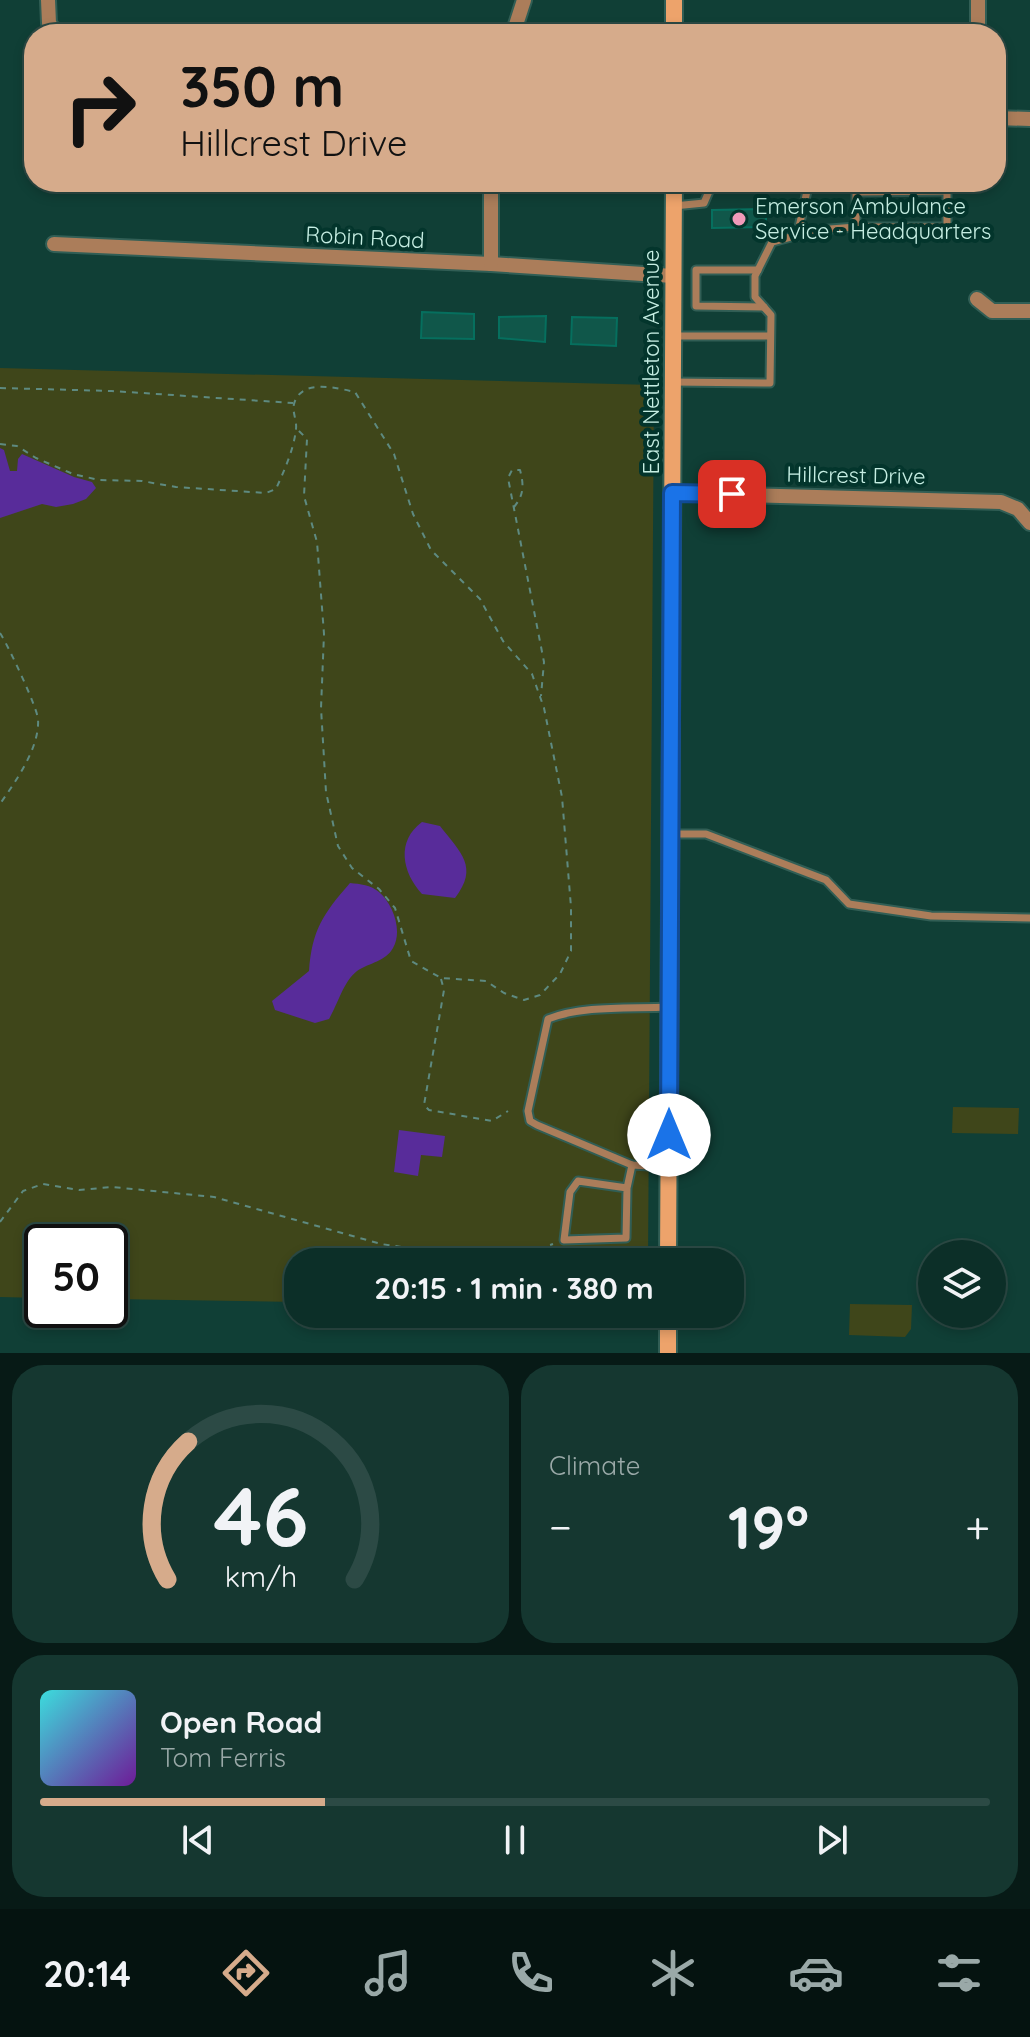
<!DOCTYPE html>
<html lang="en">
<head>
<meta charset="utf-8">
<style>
  body { margin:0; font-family:Quicksand,sans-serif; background:#153730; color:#f1f3f6; height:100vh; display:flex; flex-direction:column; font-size:30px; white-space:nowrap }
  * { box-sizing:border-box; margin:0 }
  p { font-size:26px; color:#9aa9a8 }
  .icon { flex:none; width:44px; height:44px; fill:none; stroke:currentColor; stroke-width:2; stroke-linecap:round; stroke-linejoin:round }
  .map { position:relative; height:1353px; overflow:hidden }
  .drawer { display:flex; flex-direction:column; gap:12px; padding:12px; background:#071a16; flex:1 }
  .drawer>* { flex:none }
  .hud { position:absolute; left:24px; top:24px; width:982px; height:168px; border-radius:32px; box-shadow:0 4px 12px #0003,0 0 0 2px #2c4a45; background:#d6ab8b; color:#111; overflow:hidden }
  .fabs { position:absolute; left:918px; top:1240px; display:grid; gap:16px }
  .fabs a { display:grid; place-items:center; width:88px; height:88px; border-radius:50%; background:#0c2f28; box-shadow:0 4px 12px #0003,0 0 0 2px #2c4a45; font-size:40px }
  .speed { position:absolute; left:24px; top:1224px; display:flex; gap:16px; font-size:40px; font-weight:700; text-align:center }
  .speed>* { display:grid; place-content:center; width:104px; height:104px; border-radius:50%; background:#0c2f28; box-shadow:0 4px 12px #0003,0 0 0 2px #2c4a45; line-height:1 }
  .speed .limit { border:4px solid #111; border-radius:12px; background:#fff; color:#111 }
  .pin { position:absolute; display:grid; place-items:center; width:68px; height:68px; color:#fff; margin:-34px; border-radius:16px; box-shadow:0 4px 12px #0006 }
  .me { position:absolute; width:88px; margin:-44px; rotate:0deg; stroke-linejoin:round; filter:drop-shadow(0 0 6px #0008) }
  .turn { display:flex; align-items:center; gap:28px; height:168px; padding:0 24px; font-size:36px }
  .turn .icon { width:104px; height:104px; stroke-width:2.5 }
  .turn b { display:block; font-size:56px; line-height:68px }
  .big { font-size:60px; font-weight:700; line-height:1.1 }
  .drawer .card { flex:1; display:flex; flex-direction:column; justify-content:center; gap:12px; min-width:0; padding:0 28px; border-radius:32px; background:#153730 }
  .drawer .dial { align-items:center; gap:0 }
  .dial svg { height:208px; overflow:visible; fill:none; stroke:#2c4a45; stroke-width:7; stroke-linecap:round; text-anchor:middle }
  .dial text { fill:#f1f3f6; stroke:none }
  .song { display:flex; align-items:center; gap:24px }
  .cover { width:96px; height:96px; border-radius:12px; background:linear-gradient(135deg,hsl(180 70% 55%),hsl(280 70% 35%)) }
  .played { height:8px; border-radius:4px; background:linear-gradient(90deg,#d6ab8b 30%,#2c4a45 30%) }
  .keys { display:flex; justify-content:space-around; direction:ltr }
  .heat { display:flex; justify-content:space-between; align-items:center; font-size:44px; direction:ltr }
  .drawer .tiles { flex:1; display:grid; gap:12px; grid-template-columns:1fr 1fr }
  .card:last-child { grid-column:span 2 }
  .trip { position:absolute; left:284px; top:1248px; width:460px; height:80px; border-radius:32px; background:#0c2f28; box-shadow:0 4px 12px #0003,0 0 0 2px #2c4a45; font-weight:700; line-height:80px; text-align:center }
  .tabs { display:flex; height:128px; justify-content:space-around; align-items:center; background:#051310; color:#9aa9a8 }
  .tabs .icon { width:56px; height:56px }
  .tabs .active { color:#d6ab8b }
  .tabs b { font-size:36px; color:#f1f3f6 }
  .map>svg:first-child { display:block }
  .green { fill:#3f461a }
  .water { fill:#582c9a }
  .building { fill:#10574a; stroke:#066f5e; stroke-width:2 }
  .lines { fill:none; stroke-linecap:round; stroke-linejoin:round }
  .lane-casing { stroke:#315e55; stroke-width:11 }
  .street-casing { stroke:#315e55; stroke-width:18 }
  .secondary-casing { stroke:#315e55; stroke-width:20 }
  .path { stroke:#5e8a80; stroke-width:2; stroke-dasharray:6 6; stroke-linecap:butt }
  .lane { stroke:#ab7d5a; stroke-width:7 }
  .street { stroke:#ab7d5a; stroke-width:14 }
  .secondary { stroke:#eda36b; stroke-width:16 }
  .route-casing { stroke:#114b97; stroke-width:20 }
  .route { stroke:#1a73e8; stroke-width:14 }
  .poi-dot { fill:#ef9ab9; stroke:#03352c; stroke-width:3 }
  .labels { text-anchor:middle; stroke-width:8; stroke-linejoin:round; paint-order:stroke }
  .poi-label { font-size:22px; fill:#c6eee3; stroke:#03352c; text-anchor:start }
  .street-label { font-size:22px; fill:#c6eee3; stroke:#03352c }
</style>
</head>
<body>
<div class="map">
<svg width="1030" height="1353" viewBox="0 0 1030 1353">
  <rect width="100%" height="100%" fill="#103f36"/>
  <g class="green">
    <path d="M0 368 654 385 648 1262H298V1302L110 1299V1242H42V1298L0 1297Z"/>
    <path d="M953 1107 1019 1108 1018 1134 952 1133Z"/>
    <path d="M850 1304 912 1305 911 1329 905 1337 849 1335Z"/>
  </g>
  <g class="water">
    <path d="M0 448 4 450 10 471H17L18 459 22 454 74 477 92 482 96 488 86 499 73 504 56 507 42 504 0 518Z"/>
    <path d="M422 822 440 826C461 853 479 867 455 898L422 894C402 872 396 841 422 822Z"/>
    <path d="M350 883C360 884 371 885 379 892 393 904 403 931 393 948 386 961 369 963 357 971 343 982 338 1004 329 1019L315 1023 275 1010 272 1001 309 971C312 930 323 914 350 883Z"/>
    <path d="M399 1130 445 1136 442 1157 421 1155 418 1176 394 1172Z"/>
  </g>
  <g class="building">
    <path d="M766 209V227L712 228V210Z"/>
    <path d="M422 312 474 314V339L421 338Z"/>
    <path d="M546 316 545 342 499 338V317Z"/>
    <path d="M572 317 617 318 616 346 571 344Z"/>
  </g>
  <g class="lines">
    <g class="lane-casing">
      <g id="lane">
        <path d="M856 192 947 191"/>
        <path d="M674 206 704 203 713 182"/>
        <path d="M856 227V182"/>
        <path d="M797 236 809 182"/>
        <path d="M758 270H696V306L764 307"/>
        <path d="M675 336H770"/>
        <path d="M673 382 770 383 771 315 755 297V276L772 242 817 230 856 227H947V182"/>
        <path d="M672 834H706L826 880 849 904 931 916 1030 918"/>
        <path d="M667 1167 632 1165 537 1125 530 1121 528 1111 548 1019C584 1005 630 1009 668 1007"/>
        <path d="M627 1188 578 1181 570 1192 564 1240 626 1238 627 1188 632 1165"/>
      </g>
    </g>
    <g class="street-casing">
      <g id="street">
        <path d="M48 0 49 23 56 34"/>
        <path d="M513 34 524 0"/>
        <path d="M978 34V0"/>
        <path d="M996 118 1030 119"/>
        <path d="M54 244 491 264 673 276"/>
        <path d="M491 264V182"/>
        <path d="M977 299 992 311H1030"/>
        <path d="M672 493 1001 502 1018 509 1030 523"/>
      </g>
    </g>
    <g class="secondary-casing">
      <g id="secondary">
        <path d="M674 34V0"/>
        <path d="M668 1262 674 182"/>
        <path d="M668 1353V1314"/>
      </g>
    </g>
    <g class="path">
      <path d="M0 388 112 391 293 403"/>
      <path d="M0 444 17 446 36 458 73 474 99 480 142 481 176 487 266 493 276 489C284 471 294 449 296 429 297 420 292 412 294 404 301 378 337 388 355 392L394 454 413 514 431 550 480 599 503 641 532 674 544 708 562 797 571 907V951L560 974 540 995 524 1000 504 993 486 981 441 978 411 961 395 908 379 889 352 868 338 846 326 792 321 708 324 634 317 542 304 496 307 439 296 428"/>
      <path d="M514 507C524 495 524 485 520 470H512L508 478 544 662 541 696"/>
      <path d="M0 633C8 645 37 707 38 719 40 748 15 782 0 804"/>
      <path d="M441 979 444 990 424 1105 429 1110 492 1121 508 1111"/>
      <path d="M0 1222 23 1191 43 1184 79 1190 112 1187 214 1197 381 1244 429 1251H533L553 1244"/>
    </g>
    <use href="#lane" class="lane"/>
    <use href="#street" class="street"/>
    <use href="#secondary" class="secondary"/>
  </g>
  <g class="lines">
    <g class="route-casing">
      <path id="route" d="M669 1135 672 493 732 494"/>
    </g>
    <use href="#route" class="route"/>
  </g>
  <circle class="poi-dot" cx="739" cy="219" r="8"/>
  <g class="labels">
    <g class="poi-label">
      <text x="755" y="214">Emerson Ambulance<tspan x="755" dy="25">Service - Headquarters</tspan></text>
    </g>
    <g class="street-label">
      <text transform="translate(365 237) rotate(3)" y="8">Robin Road</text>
      <text transform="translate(651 362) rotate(-90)" y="8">East Nettleton Avenue</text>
      <text transform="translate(856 475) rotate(1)" y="8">Hillcrest Drive</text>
    </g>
  </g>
</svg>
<div class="fabs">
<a><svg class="icon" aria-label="layers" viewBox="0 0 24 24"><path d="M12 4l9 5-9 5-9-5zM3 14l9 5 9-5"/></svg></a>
</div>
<div class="speed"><div class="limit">50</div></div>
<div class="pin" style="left:732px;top:494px;background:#d93025"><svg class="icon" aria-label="arrive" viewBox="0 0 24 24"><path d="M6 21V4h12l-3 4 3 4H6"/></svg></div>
<svg class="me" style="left:669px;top:1135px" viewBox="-20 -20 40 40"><circle r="19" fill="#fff"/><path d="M0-13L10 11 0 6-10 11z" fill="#1a73e8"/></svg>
<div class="trip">20:15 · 1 min · 380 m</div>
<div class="hud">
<div class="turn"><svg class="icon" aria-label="right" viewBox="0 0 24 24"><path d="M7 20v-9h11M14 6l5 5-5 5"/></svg><div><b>350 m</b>Hillcrest Drive</div></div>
</div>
</div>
<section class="drawer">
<div class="tiles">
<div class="card dial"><svg viewBox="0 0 100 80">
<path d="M14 69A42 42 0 1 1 86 69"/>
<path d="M14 69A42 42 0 0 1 22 16" stroke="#d6ab8b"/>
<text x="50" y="56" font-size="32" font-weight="700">46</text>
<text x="50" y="72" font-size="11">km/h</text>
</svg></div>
<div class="card"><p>Climate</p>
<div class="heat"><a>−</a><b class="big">19°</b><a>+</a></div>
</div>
<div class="card">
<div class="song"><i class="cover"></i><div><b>Open Road</b><p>Tom Ferris</p></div></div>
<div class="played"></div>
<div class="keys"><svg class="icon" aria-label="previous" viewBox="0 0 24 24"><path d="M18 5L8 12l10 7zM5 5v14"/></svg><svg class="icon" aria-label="pause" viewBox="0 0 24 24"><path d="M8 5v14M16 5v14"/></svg><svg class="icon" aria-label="next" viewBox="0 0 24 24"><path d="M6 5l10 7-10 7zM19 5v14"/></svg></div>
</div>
</div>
</section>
<nav class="tabs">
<b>20:14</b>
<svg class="icon active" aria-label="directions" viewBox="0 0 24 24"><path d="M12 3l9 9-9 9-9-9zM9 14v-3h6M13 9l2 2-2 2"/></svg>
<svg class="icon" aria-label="music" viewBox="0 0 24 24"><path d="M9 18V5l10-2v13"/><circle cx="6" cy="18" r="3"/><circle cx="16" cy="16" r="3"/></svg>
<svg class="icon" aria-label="phone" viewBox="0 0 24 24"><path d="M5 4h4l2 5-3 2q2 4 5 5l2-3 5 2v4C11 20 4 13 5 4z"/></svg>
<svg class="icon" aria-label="climate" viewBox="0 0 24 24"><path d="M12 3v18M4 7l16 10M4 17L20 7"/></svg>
<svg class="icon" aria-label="car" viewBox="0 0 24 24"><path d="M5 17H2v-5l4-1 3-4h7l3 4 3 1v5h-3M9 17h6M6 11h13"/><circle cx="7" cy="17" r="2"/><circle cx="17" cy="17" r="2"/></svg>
<svg class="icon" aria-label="filters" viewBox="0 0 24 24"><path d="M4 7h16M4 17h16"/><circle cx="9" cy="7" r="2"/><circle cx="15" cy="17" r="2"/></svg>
</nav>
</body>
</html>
